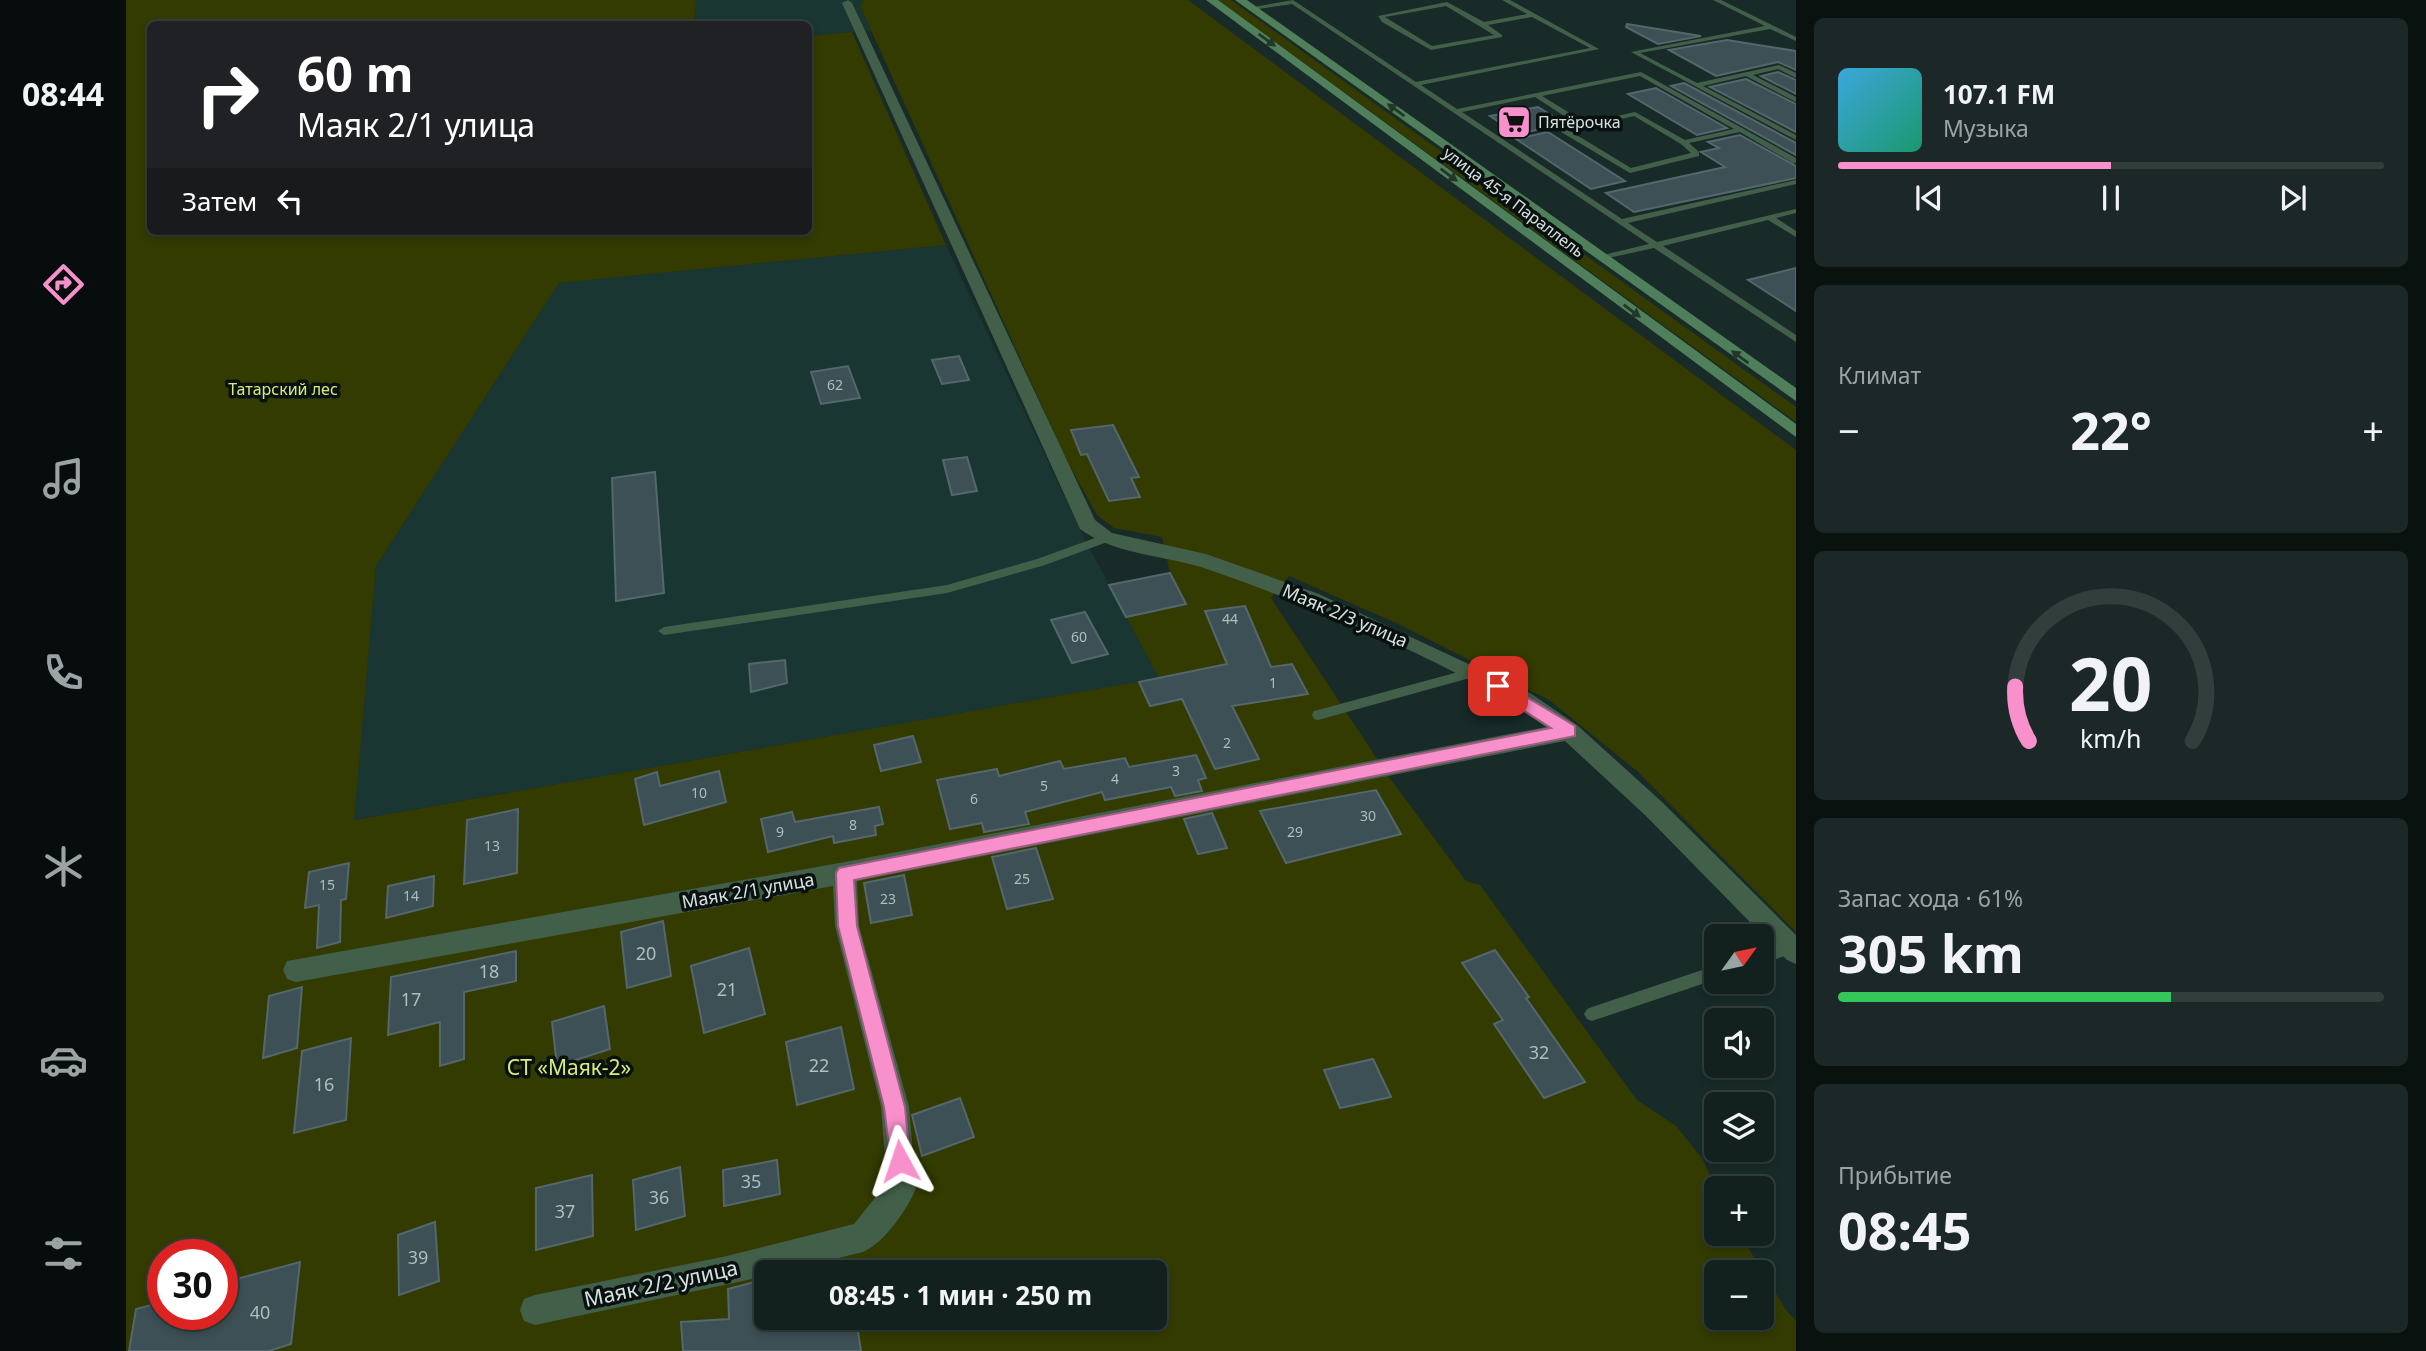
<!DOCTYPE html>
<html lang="ru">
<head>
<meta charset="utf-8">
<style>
  body { margin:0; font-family:"Noto Sans",sans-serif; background:#1b2827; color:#f1f3f6; height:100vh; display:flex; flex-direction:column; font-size:26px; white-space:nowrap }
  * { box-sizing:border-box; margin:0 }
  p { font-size:23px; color:#9ca3a4 }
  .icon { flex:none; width:38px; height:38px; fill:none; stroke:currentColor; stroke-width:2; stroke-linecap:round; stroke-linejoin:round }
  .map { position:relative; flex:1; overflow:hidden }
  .details { display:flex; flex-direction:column; gap:18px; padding:18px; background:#0a1210; width:630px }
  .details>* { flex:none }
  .hud { position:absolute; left:21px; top:21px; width:665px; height:214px; border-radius:10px; box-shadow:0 4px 10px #0003,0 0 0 2px #313e3c; background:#202124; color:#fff; overflow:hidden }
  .needle { width:46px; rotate:57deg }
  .controls { position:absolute; left:1578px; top:924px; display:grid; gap:14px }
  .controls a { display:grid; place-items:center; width:70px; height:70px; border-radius:10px; background:#12201e; box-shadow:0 4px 10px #0003,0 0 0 2px #313e3c; font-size:35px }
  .speed { position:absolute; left:21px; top:1239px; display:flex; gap:14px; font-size:35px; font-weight:700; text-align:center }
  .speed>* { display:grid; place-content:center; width:91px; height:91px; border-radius:50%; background:#12201e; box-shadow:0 4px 10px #0003,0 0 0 2px #313e3c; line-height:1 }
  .speed .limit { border:10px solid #d22; background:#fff; color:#111 }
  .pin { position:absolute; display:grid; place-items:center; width:60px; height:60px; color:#fff; margin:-30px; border-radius:14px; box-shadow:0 4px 10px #0006 }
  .me { position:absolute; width:77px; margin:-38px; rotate:355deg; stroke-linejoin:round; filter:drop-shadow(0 0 5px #0008) }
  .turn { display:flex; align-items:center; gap:24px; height:147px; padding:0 35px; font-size:32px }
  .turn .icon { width:91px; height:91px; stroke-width:2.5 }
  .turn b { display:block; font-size:49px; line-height:60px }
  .then { display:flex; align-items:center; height:66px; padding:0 35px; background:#0003; gap:14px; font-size:26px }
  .big { font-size:52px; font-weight:700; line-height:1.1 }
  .details .tile { flex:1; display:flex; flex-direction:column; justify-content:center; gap:10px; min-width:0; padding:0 24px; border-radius:10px; background:#1b2827 }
  .details .dial { align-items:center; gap:0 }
  .dial svg { height:182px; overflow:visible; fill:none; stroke:#313e3c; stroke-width:7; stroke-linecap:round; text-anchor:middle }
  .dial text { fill:#f1f3f6; stroke:none }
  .song { display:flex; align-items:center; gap:21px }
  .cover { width:84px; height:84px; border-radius:10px; background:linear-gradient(135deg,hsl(200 70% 55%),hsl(160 70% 35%)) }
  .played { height:7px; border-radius:4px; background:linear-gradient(90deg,#f890cb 50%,#313e3c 50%) }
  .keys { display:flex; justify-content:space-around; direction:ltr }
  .heat { display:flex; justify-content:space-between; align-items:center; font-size:38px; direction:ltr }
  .charge { height:10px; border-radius:5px; background:linear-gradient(90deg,#34c759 61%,#313e3c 0) }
  .trip { position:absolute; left:628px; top:1260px; width:413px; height:70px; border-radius:10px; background:#12201e; box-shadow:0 4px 10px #0003,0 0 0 2px #313e3c; font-weight:700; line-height:70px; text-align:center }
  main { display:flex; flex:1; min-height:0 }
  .tab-bar { display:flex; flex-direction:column; width:126px; justify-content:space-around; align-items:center; background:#070d0c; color:#9ca3a4 }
  .tab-bar .icon { width:49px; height:49px }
  .tab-bar .current { color:#f890cb }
  .tab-bar b { font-size:32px; color:#f1f3f6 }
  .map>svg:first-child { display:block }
  .built { fill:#1a3632 }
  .green { fill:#333b00; fill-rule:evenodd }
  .building { fill:#3d5055; stroke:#53676c; stroke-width:2 }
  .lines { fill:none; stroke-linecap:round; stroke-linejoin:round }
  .lane { fill:#426049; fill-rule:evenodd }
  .street { fill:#426049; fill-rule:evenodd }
  .secondary { fill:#4f805b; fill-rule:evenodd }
  .oneway { fill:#22382a }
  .route { fill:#f890cb; stroke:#a15e84; stroke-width:2 }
  .labels { text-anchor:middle; stroke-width:7; stroke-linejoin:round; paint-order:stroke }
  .number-label { font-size:14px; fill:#b0bebd }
  .far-poi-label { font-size:16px; fill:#d7e2e0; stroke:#091110; text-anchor:start }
  .far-street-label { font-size:16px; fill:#d7e2e0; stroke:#091110 }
  .far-park-label { font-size:16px; fill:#d7ed78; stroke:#091110 }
  .street-label { font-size:18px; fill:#d7e2e0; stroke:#091110 }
  .near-number-label { font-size:18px; fill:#b0bebd }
  .near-park-label { font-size:21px; fill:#d7ed78; stroke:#091110 }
  .near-street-label { font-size:21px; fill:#d7e2e0; stroke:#091110 }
</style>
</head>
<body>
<main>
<nav class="tab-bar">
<b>08:44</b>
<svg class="icon current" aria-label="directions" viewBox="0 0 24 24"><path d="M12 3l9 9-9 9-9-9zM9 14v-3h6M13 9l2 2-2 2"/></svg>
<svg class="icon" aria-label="music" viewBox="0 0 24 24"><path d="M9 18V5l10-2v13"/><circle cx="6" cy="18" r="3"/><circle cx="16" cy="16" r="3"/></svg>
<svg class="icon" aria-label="phone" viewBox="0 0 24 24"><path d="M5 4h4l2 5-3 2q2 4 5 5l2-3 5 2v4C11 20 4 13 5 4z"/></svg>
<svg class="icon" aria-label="climate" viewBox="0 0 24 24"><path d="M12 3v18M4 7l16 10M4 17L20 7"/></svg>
<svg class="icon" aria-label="car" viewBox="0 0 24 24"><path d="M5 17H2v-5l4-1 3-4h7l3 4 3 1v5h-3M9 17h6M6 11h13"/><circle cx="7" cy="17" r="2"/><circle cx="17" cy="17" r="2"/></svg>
<svg class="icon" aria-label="filters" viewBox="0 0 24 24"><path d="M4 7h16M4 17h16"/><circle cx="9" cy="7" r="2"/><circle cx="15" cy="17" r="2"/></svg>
</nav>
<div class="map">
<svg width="1670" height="1351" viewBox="0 0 1670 1351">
  <rect width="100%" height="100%" fill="#182b28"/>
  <g class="built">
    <path d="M570 0H737L734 6 745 31 683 36 682 24H569Z"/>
    <path d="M820 245 957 536 1033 678 227 820 250 566 433 283Z"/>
  </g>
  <g class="green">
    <path d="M0 0H570L569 24H24V231H682L683 36 726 32 820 245 433 283 250 566 228 820 1033 678 983 585 1044 573 1036 537 988 528 971 515 939 457 734 6 737 0H1062L1670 450V932L1511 771 1423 700 1270 623 1163 576 1145 598 1263 777 1340 881 1354 885 1511 1100 1550 1126 1576 1158 1591 1190V1234H1614L1660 1310 1670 1321V1351H0ZM37 1255H96V1314H37ZM640 1272H1029V1318H640ZM1591 1272H1636V1318H1591Z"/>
    <path d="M1092 0H1105L1670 407V422Z"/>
  </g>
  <g class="building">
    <path d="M1501 24 1575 36 1532 44 1500 27Z"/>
    <path d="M1601 40 1670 51V70L1652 62 1590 76 1543 50Z"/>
    <path d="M1652 72 1670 80V94L1635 76Z"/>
    <path d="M1620 79 1670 104V132L1584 87Z"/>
    <path d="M1558 83 1670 143V155L1545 86Z"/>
    <path d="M1530 88 1601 128 1571 135 1502 94Z"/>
    <path d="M1412 107 1440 124 1391 134 1364 116Z"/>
    <path d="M1422 132 1499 181 1465 189 1390 139Z"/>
    <path d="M1614 135 1670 166V178L1508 212 1480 193 1599 167 1575 152 1593 148 1582 142Z"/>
    <path d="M1670 268V311L1622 280Z"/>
    <path d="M833 356 843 380 816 384 806 360Z"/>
    <path d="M722 366 734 398 695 404 685 372Z"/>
    <path d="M987 425 1013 477 1005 478 1014 497 983 501 961 454 955 455 945 430Z"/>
    <path d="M841 457 851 491 826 495 817 460Z"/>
    <path d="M529 472 538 593 490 601 486 478Z"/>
    <path d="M1044 573 1060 604 1000 617 983 585Z"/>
    <path d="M1119 606 1145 667 1166 664 1182 694 1106 706 1133 759 1089 769 1056 699 1024 706 1013 682 1101 664 1079 611Z"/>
    <path d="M959 612 982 654 946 663 925 620Z"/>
    <path d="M659 660 661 683 625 692 623 664Z"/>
    <path d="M787 736 795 762 755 771 748 745Z"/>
    <path d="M1070 755 1080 778 1072 780 1076 791 1049 796 1045 787 979 800 976 792 899 812 903 824 858 832 856 823 824 829 811 780 871 769 873 776 934 761 938 769 999 758 1003 767Z"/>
    <path d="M593 771 600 802 518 825 509 779 531 772 534 786Z"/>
    <path d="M1250 790 1275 834 1160 863 1134 811Z"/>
    <path d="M753 807 757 824 749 826 750 835 708 843 707 836 642 852 635 819 666 812 669 822Z"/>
    <path d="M392 809 391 873 338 884 341 820Z"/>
    <path d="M1086 813 1101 848 1072 854 1058 819Z"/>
    <path d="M910 848 927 899 881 909 866 857Z"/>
    <path d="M223 863 220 899 215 900 214 942 191 948 193 905 179 908 183 872Z"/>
    <path d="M778 875 786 915 745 923 738 883Z"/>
    <path d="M308 876 307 906 260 918 262 886Z"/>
    <path d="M537 921 545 976 501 988 495 932Z"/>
    <path d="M623 948 639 1014 578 1033 565 966Z"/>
    <path d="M1369 950 1403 997 1400 998 1459 1082 1418 1098 1368 1024 1377 1020 1336 963Z"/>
    <path d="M390 951V981L338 992V1059L314 1066V1022L262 1035 265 977Z"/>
    <path d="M176 987 171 1048 137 1058 143 996Z"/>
    <path d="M478 1006 484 1049 431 1066 426 1022Z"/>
    <path d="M715 1027 728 1089 671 1105 660 1042Z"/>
    <path d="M225 1038 220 1120 168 1133 176 1051Z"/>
    <path d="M1247 1059 1265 1097 1214 1108 1198 1070Z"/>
    <path d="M834 1098 848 1137 796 1156 786 1115Z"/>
    <path d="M651 1160 654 1194 598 1206 597 1170Z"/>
    <path d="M554 1167 559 1216 510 1230 507 1180Z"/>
    <path d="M466 1175 467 1236 410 1250V1188Z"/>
    <path d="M309 1222 313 1281 273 1295 272 1235Z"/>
    <path d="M174 1262 165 1344 143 1351H3L10 1309 37 1302V1314H99L103 1281Z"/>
    <path d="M640 1279V1318H730L735 1351H557L555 1322 603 1319 602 1289Z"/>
  </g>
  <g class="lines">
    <g class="lane">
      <path d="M1167 0 1290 82 1464 48 1406 17 1362 25 1376 35V37L1305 50 1256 22 1252 16 1321 2 1358 22 1401 14 1376 0H1384L1473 49 1295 85 1331 109 1515 72 1670 158V163H1667L1614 132 1563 143 1573 152V156L1504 173 1435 132V128L1452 125 1409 97 1336 112 1496 219 1670 180V184L1502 223 1531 242 1670 209V213L1650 218 1670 231V237L1642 220 1537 246 1670 335V342L1528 248 1473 260V256L1523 244 1166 4 1125 10 1122 8ZM1320 6 1368 35 1306 46 1259 17ZM1514 76 1608 129 1559 140 1509 112 1460 123 1416 96ZM1508 116 1555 144 1565 153 1505 168 1444 131Z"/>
      <path d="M1587 0H1595L1670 37V41L1644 29 1514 53 1571 83 1653 65 1670 73V78L1652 69 1627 75 1670 97V102L1620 76 1577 86 1670 135V140L1505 52 1639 26Z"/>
      <path d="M980 534 986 538 984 541 919 565 821 593 538 635 532 631 538 627 821 585 911 559Z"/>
      <path d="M1347 668 1351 670 1353 673 1351 676 1192 720 1188 719 1186 715 1188 711 1192 710Z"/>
      <path d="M1665 940 1670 942V952L1636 964V950Z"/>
      <path d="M1591 965V979L1466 1021 1461 1019 1458 1014 1461 1009 1466 1007Z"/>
    </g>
    <path class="street" d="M722 0 726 3 969 520 986 533 1080 554 1193 594 1404 693 1451 725 1536 802 1670 935V964L1661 960 1520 816 1439 741 731 881 733 926 783 1107 790 1188C782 1209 758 1243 737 1252L656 1272H640V1276L409 1325 398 1321 394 1310 398 1299 409 1295 601 1256 728 1224 761 1183 755 1107 709 926 707 886 170 982 161 979 157 970 161 961 719 862 1420 727C1322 659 1196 610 1084 570 1041 555 991 556 954 529L716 3Z"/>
    <g class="secondary">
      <path d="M1080 0H1092L1670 424V437Z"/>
      <path d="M1109 0H1121L1670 388V401Z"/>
    </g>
  </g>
  <defs><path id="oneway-solid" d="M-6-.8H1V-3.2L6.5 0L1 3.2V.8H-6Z" transform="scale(1.75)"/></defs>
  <g class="oneway">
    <use href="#oneway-solid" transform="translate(1141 40) rotate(36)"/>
    <use href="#oneway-solid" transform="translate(1270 110) rotate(-144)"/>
    <use href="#oneway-solid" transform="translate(1323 175) rotate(37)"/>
    <use href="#oneway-solid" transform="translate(1506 311) rotate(37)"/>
    <use href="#oneway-solid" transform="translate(1614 357) rotate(-144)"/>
  </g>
  <path class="route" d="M1372 680 1449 726V736L728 880 731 926 779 1107 784 1161 781 1169 774 1172 766 1169 758 1107 712 926 710 873 713 868 1425 728 1366 690V682Z"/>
  <defs>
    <g id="supermarket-square" transform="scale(1.75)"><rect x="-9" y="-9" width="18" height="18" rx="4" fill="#f890cb" stroke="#091110"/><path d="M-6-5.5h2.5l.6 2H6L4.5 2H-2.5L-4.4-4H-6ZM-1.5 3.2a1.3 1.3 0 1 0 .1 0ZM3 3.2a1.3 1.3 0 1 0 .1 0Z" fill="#111"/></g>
  </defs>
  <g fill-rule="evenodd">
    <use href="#supermarket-square" x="1388" y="122"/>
  </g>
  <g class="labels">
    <g class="number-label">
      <text x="709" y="390">62</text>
      <text x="1104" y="624">44</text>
      <text x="953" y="642">60</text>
      <text x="1147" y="688">1</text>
      <text x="1101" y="748">2</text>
      <text x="1050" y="776">3</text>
      <text x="989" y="784">4</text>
      <text x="918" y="791">5</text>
      <text x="573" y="798">10</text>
      <text x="848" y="804">6</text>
      <text x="1242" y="821">30</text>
      <text x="727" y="830">8</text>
      <text x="654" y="837">9</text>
      <text x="1169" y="837">29</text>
      <text x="366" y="851">13</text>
      <text x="896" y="884">25</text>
      <text x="201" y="890">15</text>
      <text x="285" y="901">14</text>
      <text x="762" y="904">23</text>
    </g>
    <g class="far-poi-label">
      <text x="1412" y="128">Пятёрочка</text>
    </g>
    <g class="far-street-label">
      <text transform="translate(1388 202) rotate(37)" y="6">улица 45-я Параллель</text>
    </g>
    <g class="far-park-label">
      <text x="157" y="395">Татарский лес</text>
    </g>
    <g class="street-label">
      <text transform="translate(1219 616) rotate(23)" y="6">Маяк 2/3 улица</text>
      <text transform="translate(622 891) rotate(-10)" y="6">Маяк 2/1 улица</text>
    </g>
    <g class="near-number-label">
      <text x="520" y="960">20</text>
      <text x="363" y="978">18</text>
      <text x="601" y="996">21</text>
      <text x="285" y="1006">17</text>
      <text x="1413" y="1059">32</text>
      <text x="693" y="1072">22</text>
      <text x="198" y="1091">16</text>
      <text x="625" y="1188">35</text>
      <text x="533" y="1204">36</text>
      <text x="439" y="1218">37</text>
      <text x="292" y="1264">39</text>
      <text x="134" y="1319">40</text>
    </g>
    <g class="near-park-label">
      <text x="443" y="1075">СТ «Маяк-2»</text>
    </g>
    <g class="near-street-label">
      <text transform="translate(535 1284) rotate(-12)" y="7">Маяк 2/2 улица</text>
    </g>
  </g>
</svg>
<div class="controls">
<a><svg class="needle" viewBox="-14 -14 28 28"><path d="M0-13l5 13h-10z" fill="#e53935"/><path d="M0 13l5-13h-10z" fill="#9ca3a4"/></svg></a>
<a><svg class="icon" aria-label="sound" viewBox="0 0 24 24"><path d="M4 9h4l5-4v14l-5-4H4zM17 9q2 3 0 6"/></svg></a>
<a><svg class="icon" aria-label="layers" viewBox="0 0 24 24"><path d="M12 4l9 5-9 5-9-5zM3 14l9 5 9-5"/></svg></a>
<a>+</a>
<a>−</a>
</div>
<div class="speed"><div class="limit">30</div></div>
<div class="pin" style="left:1372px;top:686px;background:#d93025"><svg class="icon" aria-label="arrive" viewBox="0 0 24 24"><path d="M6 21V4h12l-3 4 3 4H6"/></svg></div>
<svg class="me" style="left:774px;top:1161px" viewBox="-20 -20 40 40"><path d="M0-17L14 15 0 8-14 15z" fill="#f890cb" stroke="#fff" stroke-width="4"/></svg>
<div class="trip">08:45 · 1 мин · 250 m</div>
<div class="hud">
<div class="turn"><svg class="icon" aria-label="right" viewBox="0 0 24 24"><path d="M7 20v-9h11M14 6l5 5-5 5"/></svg><div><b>60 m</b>Маяк 2/1 улица</div></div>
<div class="then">Затем<svg class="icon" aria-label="left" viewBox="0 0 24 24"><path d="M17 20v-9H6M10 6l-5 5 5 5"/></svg></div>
</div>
</div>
<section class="details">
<div class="tile">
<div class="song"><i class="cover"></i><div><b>107.1 FM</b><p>Музыка</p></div></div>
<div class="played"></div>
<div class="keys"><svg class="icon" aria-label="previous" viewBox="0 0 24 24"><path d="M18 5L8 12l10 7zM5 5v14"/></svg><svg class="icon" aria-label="pause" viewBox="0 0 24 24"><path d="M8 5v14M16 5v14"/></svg><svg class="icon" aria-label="next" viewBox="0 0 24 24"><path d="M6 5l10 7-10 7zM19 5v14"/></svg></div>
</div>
<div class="tile"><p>Климат</p>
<div class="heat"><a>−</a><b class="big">22°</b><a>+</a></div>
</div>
<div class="tile dial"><svg viewBox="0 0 100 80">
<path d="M14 69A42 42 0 1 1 86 69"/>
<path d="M14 69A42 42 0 0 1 8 45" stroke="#f890cb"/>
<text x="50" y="56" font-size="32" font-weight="700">20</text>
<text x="50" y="72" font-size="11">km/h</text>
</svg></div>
<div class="tile"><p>Запас хода · 61%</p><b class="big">305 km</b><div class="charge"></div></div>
<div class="tile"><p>Прибытие</p><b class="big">08:45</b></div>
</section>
</main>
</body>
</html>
